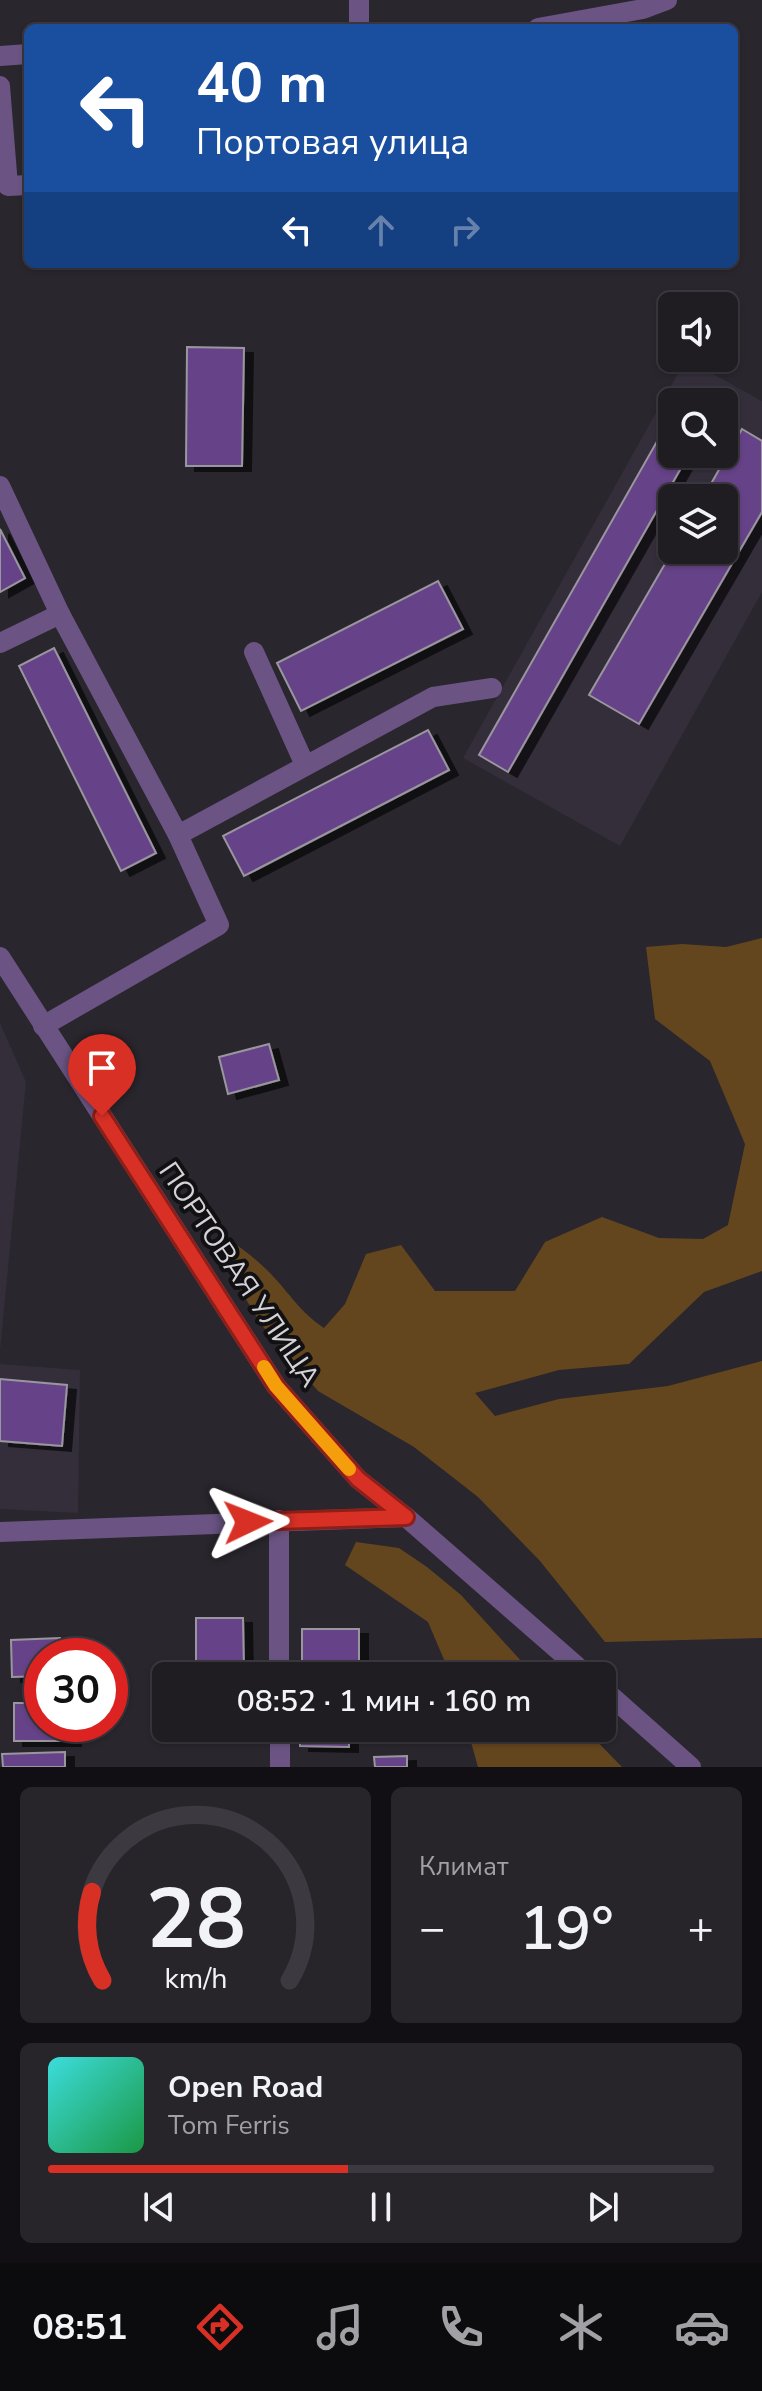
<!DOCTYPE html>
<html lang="ru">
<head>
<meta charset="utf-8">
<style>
  body { margin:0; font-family:"Nunito Sans",sans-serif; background:#27252a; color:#f1f3f6; height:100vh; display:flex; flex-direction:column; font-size:30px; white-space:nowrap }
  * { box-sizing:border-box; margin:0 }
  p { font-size:26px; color:#a1a1a5 }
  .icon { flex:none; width:44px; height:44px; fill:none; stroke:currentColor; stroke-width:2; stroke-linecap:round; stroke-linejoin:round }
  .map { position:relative; height:1767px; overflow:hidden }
  .panel { display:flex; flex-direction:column; gap:20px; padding:20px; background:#110f13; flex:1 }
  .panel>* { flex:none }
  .top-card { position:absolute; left:24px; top:24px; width:714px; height:244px; border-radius:12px; box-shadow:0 2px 6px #0004,0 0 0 2px #3c3a40; background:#1a4fa0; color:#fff; overflow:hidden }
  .buttons { position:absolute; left:658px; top:292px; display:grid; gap:16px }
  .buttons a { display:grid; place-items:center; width:80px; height:80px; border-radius:12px; background:#1f1c22; box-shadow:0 2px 6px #0004,0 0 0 2px #3c3a40; font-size:40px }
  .speed { position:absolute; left:24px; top:1638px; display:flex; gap:16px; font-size:40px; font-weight:700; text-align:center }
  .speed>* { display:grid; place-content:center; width:104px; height:104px; border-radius:50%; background:#1f1c22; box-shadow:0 2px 6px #0004,0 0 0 2px #3c3a40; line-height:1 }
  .speed .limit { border:12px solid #d22; background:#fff; color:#111 }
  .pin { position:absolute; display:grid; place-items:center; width:68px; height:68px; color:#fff; margin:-82px -34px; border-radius:50% 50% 50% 0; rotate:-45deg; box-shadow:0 0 8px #0007 }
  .pin .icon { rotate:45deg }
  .me { position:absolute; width:88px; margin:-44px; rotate:88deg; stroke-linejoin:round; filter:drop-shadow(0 0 6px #0008) }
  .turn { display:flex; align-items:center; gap:28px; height:168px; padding:0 40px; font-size:36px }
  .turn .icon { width:104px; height:104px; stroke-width:2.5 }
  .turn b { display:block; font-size:56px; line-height:68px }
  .lanes { display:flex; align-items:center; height:76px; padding:0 40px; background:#0003; justify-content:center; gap:40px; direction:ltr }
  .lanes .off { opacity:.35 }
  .big { font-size:60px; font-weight:600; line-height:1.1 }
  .panel .widget { flex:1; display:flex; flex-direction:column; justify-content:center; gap:12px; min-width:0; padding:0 28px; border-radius:12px; background:#27252a }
  .panel .dial { align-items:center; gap:0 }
  .dial svg { height:208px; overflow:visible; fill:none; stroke:#3c3a40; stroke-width:7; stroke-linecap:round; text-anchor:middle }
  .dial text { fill:#f1f3f6; stroke:none }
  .song { display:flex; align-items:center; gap:24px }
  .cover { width:96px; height:96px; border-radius:12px; background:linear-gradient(135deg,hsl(180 70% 55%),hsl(140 70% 35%)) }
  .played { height:8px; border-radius:4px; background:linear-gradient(90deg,#d93025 45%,#3c3a40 45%) }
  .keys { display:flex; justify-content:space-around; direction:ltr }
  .heat { display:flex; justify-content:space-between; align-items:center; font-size:44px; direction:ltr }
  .panel .tiles { flex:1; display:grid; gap:20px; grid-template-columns:1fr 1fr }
  .widget:last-child { grid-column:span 2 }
  .trip { position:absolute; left:152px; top:1662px; width:464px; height:80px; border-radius:12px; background:#1f1c22; box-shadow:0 2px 6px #0004,0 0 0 2px #3c3a40; font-weight:600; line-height:80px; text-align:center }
  .menu { display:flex; height:128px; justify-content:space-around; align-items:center; background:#0c0b0e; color:#a1a1a5 }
  .menu .icon { width:56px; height:56px }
  .menu .active { color:#d93025 }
  .menu b { font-size:36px; color:#f1f3f6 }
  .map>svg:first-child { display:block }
  .built { fill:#332e3a; fill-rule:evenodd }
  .forest { fill:#64461e }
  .building { fill:#664388; stroke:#99969e; stroke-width:2; filter:url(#shadow) }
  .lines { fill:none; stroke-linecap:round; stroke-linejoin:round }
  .minor { stroke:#6b5483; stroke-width:20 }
  .route-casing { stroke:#8d1f18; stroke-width:20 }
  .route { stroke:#d93025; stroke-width:14 }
  .slow { stroke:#f59e0b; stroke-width:14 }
  .labels { text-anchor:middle; stroke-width:8; stroke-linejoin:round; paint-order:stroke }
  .street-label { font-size:28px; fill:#d4d2d6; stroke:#111013 }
</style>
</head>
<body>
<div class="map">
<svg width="762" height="1767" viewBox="0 0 762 1767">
  <defs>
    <filter id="shadow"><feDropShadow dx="9" dy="5" stdDeviation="0" flood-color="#0009"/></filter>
  </defs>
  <rect width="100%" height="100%" fill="#29262d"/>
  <g class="built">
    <path d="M686 359 762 401V592L620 846 463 758ZM672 402H724V454H672ZM672 498H724V550H672Z"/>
    <path d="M0 1023 26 1082 0 1351Z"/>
    <path d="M0 1364 80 1370 78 1513 0 1509Z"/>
  </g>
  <g class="forest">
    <path d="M762 938V1271L704 1292 629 1364 559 1370 475 1393 495 1416 559 1399 668 1386 762 1361V1638L605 1642 540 1561 478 1497 414 1447 318 1391 261 1324 224 1263 227 1239C243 1248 258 1261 271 1274 291 1295 299 1311 324 1328L345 1304 366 1254 401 1245 435 1291H515L545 1242 602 1217 659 1238 703 1239 728 1225 745 1144 710 1061 655 1019 646 947 682 944 726 947Z"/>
    <path d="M356 1542 399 1548 427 1567 461 1595 535 1676H451L428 1622 345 1565Z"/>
    <path d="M467 1728H584L622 1767H478Z"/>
  </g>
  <g class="building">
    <path d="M187 347 244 348 242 466H186Z"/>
    <path d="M672 415V454H689L508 772 479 755Z"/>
    <path d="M742 429 762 441V512L639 724 589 695 673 550H724V498H703Z"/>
    <path d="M0 529 25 578 0 592Z"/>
    <path d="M438 581 463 629 301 711 277 663Z"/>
    <path d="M54 648 156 853 121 871 19 666Z"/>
    <path d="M428 730 449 770 244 876 223 836Z"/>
    <path d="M269 1044 279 1080 228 1094 219 1057Z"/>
    <path d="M0 1379 67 1385 62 1446 0 1441Z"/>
    <path d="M196 1618H243L244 1671H196Z"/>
    <rect x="302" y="1629" width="57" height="43"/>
    <path d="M60 1638 61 1656H42V1676L12 1677 11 1640Z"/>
    <path d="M14 1703H42V1724H72V1741H14Z"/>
    <path d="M300 1728H349V1747L300 1746Z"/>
    <path d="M65 1752V1767H3L2 1754Z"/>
    <path d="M407 1756V1767H375L374 1757Z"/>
  </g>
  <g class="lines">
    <g class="minor">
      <path d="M359 28V0"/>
      <path d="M538 28 643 9 667 0"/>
      <path d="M0 56 28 54"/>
      <path d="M0 86 8 186 28 185"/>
      <path d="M0 486 60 614"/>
      <path d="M0 643 60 614 178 835 219 925 43 1026"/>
      <path d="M254 652 305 765"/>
      <path d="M178 835 433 697 492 688"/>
      <path d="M0 957 276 1386 358 1479 406 1517 588 1676"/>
      <path d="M279 1520V1676"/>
      <path d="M0 1532 406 1517"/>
      <path d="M602 1688 691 1767"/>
      <path d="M280 1728V1767"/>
    </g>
  </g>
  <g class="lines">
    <g class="route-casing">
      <path id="route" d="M102 1116 276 1386 358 1479 406 1517 248 1522"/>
    </g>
    <use href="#route" class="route"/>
    <path class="slow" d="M264 1367 276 1386 349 1469"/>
  </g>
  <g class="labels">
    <g class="street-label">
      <text transform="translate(240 1274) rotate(56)" y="10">ПОРТОВАЯ УЛИЦА</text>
    </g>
  </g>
</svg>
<div class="buttons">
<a><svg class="icon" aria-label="sound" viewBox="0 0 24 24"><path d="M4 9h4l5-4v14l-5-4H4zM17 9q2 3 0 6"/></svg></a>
<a><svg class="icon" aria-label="search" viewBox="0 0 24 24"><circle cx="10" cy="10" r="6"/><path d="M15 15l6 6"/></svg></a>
<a><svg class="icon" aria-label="layers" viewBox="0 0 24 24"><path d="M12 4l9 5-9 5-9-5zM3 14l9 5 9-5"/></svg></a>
</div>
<div class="speed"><div class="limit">30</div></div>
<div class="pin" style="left:102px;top:1116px;background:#d93025"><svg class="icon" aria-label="arrive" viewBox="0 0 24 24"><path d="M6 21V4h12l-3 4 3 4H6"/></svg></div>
<svg class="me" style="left:248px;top:1522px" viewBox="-20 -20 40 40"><path d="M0-17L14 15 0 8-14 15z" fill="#d93025" stroke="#fff" stroke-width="4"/></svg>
<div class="trip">08:52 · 1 мин · 160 m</div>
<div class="top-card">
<div class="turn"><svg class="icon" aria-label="left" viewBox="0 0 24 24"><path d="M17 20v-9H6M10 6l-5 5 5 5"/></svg><div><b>40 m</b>Портовая улица</div></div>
<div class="lanes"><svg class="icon" aria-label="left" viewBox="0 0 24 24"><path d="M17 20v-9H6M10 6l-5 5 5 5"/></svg><svg class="icon off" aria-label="ahead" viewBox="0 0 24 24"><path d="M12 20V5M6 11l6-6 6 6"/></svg><svg class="icon off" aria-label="right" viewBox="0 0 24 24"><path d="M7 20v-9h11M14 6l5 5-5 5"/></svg></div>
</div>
</div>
<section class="panel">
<div class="tiles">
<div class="widget dial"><svg viewBox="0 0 100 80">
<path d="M14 69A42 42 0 1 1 86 69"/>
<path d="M14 69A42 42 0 0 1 10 35" stroke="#d93025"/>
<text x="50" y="56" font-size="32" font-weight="700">28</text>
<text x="50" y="72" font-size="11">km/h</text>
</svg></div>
<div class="widget"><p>Климат</p>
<div class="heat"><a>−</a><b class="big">19°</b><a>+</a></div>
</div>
<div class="widget">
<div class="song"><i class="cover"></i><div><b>Open Road</b><p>Tom Ferris</p></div></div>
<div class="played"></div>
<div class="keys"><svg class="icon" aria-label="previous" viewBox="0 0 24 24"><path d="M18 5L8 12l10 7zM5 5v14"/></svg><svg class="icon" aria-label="pause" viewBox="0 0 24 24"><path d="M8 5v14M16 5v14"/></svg><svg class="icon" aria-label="next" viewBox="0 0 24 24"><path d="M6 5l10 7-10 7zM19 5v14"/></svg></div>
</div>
</div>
</section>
<nav class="menu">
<b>08:51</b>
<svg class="icon active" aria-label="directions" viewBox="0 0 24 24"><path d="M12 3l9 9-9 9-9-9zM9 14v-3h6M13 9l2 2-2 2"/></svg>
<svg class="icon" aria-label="music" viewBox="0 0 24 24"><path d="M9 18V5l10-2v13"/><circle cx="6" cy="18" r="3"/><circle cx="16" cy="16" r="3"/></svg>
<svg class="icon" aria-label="phone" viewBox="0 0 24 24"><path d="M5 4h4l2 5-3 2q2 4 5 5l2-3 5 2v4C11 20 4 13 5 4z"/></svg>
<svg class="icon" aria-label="climate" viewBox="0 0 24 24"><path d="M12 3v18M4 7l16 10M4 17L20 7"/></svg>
<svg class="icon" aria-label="car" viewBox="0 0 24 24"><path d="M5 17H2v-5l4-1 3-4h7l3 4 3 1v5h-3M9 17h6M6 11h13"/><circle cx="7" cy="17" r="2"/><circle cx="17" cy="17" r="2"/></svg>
</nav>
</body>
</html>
